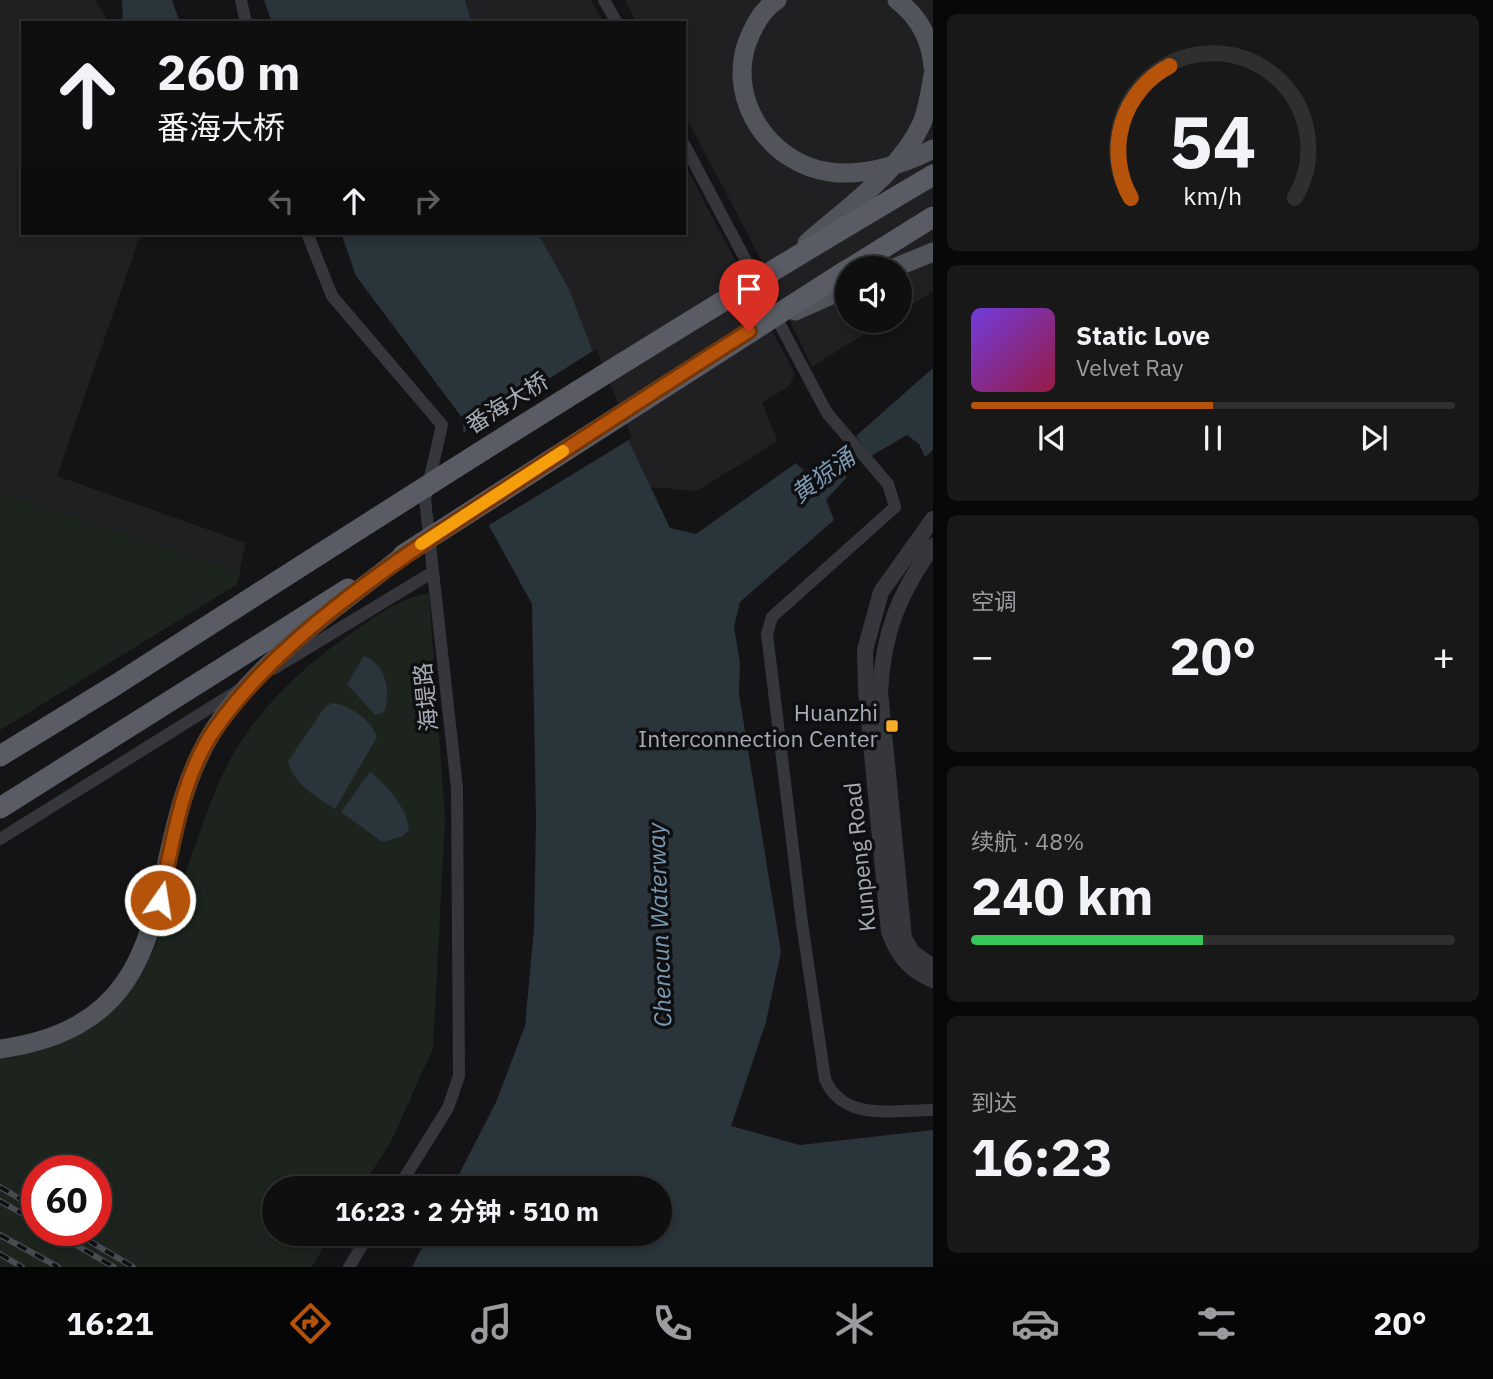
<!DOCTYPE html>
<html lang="zh">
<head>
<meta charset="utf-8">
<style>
  body { margin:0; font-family:"IBM Plex Sans","Noto Sans SC",sans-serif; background:#181819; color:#f1f3f6; height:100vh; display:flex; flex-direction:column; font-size:26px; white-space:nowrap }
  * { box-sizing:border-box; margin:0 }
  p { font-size:23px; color:#9b9c9f }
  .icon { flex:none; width:38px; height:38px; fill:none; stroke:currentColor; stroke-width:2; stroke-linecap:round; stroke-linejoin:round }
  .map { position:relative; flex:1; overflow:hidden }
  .sheet { display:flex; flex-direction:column; gap:14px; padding:14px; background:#080809; width:560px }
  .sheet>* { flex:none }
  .hud { position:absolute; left:21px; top:21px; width:665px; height:214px; border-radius:0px; box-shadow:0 4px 10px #0003,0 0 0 2px #2f2f30; background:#0f0f10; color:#f1f3f6; overflow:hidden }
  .tools { position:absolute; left:835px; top:256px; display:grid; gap:14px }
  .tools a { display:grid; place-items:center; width:77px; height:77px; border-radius:50%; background:#0f0f10; box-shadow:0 4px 10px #0003,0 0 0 2px #2f2f30; font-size:35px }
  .speed { position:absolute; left:21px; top:1155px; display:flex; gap:14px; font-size:35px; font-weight:700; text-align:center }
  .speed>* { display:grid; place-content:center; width:91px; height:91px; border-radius:50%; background:#0f0f10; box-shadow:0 4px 10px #0003,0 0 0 2px #2f2f30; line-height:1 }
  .speed .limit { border:10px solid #d22; background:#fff; color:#111 }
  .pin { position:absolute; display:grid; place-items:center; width:60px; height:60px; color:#fff; margin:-72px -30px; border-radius:50% 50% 50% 0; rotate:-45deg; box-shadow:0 0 7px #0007 }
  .pin .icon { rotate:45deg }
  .me { position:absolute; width:77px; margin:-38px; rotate:13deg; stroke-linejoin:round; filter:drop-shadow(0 0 5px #0008) }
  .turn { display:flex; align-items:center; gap:24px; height:147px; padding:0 21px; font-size:32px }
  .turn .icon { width:91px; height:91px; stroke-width:2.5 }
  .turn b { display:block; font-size:49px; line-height:60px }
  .lanes { display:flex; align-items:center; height:66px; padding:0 21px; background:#0003; justify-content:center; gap:35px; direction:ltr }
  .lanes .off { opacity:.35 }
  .big { font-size:52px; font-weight:700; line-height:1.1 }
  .sheet .card { flex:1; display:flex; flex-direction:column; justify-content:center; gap:10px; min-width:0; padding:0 24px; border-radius:10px; background:#181819 }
  .sheet .dial { align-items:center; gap:0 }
  .dial svg { height:182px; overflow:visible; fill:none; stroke:#2f2f30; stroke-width:7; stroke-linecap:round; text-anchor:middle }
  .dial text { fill:#f1f3f6; stroke:none }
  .song { display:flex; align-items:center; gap:21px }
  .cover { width:84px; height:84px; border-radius:10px; background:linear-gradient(135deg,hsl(260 70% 55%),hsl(340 70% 35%)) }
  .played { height:7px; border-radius:4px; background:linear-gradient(90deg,#b45309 50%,#2f2f30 50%) }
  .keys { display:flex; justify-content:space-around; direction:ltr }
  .heat { display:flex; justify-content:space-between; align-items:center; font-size:38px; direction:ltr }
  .charge { height:10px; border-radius:5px; background:linear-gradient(90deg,#34c759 48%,#2f2f30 0) }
  .trip { position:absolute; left:262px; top:1176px; width:410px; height:70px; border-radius:35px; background:#0f0f10; box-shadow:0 4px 10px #0003,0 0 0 2px #2f2f30; font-weight:700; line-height:70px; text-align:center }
  .tab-bar { display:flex; height:112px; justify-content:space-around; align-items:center; background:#060606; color:#9b9c9f }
  .tab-bar .icon { width:49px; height:49px }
  .tab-bar .current { color:#b45309 }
  .tab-bar b { font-size:32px; color:#f1f3f6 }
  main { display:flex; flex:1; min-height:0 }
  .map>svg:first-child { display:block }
  .built { fill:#202023 }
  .green { fill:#1c241d; fill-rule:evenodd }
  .water { fill:#2a343b }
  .pier { fill:#141416 }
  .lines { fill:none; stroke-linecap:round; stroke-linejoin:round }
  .stream { stroke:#2a343b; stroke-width:3.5 }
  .minor { stroke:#35373c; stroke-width:12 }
  .tertiary { stroke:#35373c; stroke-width:16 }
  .primary { stroke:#51545b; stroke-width:19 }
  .trunk { stroke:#595c64; stroke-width:21 }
  .rail-casing { stroke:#484b51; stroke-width:6 }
  .rail { stroke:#0f0f11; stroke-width:3.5; stroke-dasharray:10; stroke-linecap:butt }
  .primary-bridge { stroke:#51545b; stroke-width:19 }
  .trunk-bridge { stroke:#595c64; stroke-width:21 }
  .route-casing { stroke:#753606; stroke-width:18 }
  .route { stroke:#b45309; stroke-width:12 }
  .slow { stroke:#f59e0b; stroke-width:12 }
  .poi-dot { fill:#f9ac2a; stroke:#0f0f11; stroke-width:2.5 }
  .labels { text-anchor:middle; stroke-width:7; stroke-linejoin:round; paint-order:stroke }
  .street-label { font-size:23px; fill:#a6acb7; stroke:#0f0f11 }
  .poi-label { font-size:23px; fill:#a6acb7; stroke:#0f0f11; text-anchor:end }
  .water-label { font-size:24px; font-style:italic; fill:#7b9bb4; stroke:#0f0f11 }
</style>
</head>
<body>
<main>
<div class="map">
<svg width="933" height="1267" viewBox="0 0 933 1267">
  <rect width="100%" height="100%" fill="#141416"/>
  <g class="built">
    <path d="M0 0H95L109 23H23V233H141L57 476 246 543 236 585 0 730Z"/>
    <path d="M465 0H591L604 23H472Z"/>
    <path d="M625 0H933V291L900 312V268H847V320H886L812 367 751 240 684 114V23H637Z"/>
    <path d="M684 163 795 374 789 386 762 403 778 441 697 491 651 487 620 422 569 289 538 233H684Z"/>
  </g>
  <g class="green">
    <path d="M0 492 241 572 236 585 0 730Z"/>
    <path d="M429 593 445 820 433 1048 391 1142 361 1188H275V1234H331L312 1267H0V1058C27 1053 51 1048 76 1036 161 995 185 857 221 778 246 722 292 675 342 640 373 619 391 601 429 593ZM37 1171H96V1230H37Z"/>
  </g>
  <g class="water">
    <path d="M122 0H172L180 23H123Z"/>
    <path d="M264 0H465L472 23H272Z"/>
    <path d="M341 233H538L569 289 620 422 670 528 696 534 796 463 805 472 829 456 847 477 826 500 834 520 740 602 734 627 740 663 739 694 781 952 766 1022 731 1126 800 1145 933 1130V1267H412L429 1234H660V1188H452L496 1102 525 1026 534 928 536 820 532 604 465 482 463 419 356 276Z"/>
    <path d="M933 368V450L925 457 919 444 907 435 871 456 856 436Z"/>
    <path d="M364 656C385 663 392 693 384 712L375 715 347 684Z"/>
    <path d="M333 703C350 705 372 721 377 737L335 809C314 795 295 786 288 761L325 707Z"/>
    <path d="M370 772C387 785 407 808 409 830L403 836 382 842 341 812Z"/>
  </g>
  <path class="pier" d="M596 349 632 438 486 527 462 483 460 435Z"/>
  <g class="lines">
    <path class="stream" d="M836 469 857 451"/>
    <g class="minor">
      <path d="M241 0 246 23"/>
      <path d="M604 0 617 23"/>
      <path d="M684 144 827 413 888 484 895 507 772 617 767 634 802 923 825 1079C843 1122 893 1110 933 1110"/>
      <path d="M307 233 332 296 442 425 425 499 457 788 459 1076 448 1108 398 1188"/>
      <path d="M273 669 433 572"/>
      <path d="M0 839 237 691"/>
      <path d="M349 1267 369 1234"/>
    </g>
    <g class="tertiary">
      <path d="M933 519 881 592 865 650 866 690 889 932C898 956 909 970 933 980"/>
      <path d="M933 546C899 593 883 633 880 692L904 938 912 952 933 967"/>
    </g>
    <g class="primary">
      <path d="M777 0C762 9 753 27 747 43 727 101 770 164 830 172 863 177 904 164 933 149"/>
      <path d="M897 0C919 17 931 40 933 67"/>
      <path d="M894 268 933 252"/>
    </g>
    <g class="trunk">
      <path d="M851 268 933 217"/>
      <path d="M0 756 114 686"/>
      <path d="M0 808 348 589"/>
    </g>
    <g class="rail-casing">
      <g id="rail">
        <path d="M0 1187 37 1209"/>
        <path d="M0 1201 37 1222"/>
        <path d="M50 1230 114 1267"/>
        <path d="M71 1230 133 1267"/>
        <path d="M0 1235 58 1267"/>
        <path d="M0 1254 22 1267"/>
      </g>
    </g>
    <use href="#rail" class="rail"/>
    <g class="primary-bridge">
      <path d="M807 243C846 208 900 172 922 123 928 108 930 91 933 75"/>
      <path d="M795 311 847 288"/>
      <path d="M0 1049C196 1022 136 853 213 731 259 658 338 608 403 555"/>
    </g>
    <g class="trunk-bridge">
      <path d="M403 555 847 270"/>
      <path d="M114 686C385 512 656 338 933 175"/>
    </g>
  </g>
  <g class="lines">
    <g class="route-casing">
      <path id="route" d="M160 900C173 843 181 777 215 729 284 630 413 550 513 484 591 433 670 381 749 331"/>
    </g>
    <use href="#route" class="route"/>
    <path class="slow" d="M421 544 563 451"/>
  </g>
  <rect class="poi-dot" x="885" y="719" width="14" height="14" rx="3.5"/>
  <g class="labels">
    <g class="street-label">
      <text transform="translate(507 403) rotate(-32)" y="8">番海大桥</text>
      <text transform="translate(426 697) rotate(-96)" y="8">海堤路</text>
      <text transform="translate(860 857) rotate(-96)" y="8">Kunpeng Road</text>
    </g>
    <g class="poi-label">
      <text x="878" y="721">Huanzhi<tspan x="878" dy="26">Interconnection Center</tspan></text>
    </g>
    <g class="water-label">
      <text transform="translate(823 476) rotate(-37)" y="8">黄猄涌</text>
      <text transform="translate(660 925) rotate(-92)" y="8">Chencun Waterway</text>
    </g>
  </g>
</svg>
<div class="tools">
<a><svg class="icon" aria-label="sound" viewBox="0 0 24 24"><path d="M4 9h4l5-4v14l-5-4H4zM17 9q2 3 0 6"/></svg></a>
</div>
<div class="speed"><div class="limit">60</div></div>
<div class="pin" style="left:749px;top:331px;background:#d93025"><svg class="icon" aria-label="arrive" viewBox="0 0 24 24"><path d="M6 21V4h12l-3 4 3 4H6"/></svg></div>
<svg class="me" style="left:160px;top:900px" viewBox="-20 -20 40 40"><circle r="17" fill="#b45309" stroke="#fff" stroke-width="3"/><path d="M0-11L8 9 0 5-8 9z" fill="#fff"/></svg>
<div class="trip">16:23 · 2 分钟 · 510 m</div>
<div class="hud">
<div class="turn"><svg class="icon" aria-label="ahead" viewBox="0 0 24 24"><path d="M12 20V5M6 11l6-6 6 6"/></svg><div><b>260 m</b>番海大桥</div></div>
<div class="lanes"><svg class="icon off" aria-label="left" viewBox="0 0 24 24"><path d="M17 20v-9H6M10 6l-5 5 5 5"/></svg><svg class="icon" aria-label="ahead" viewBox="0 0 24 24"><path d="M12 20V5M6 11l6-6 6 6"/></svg><svg class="icon off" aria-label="right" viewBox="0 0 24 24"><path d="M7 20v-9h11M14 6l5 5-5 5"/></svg></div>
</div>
</div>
<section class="sheet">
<div class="card dial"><svg viewBox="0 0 100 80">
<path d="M14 69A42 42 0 1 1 86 69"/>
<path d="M14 69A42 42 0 0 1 31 11" stroke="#b45309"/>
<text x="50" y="56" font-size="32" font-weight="700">54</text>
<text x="50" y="72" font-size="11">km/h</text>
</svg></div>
<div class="card">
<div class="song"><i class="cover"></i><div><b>Static Love</b><p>Velvet Ray</p></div></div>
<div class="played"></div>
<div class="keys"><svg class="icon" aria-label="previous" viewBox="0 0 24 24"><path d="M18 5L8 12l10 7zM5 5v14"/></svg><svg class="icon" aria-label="pause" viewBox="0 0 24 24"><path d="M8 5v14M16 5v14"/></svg><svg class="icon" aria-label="next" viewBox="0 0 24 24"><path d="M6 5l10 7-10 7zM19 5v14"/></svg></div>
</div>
<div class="card"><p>空调</p>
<div class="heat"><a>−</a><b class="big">20°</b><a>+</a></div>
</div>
<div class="card"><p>续航 · 48%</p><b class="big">240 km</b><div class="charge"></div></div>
<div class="card"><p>到达</p><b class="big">16:23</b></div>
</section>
</main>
<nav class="tab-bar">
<b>16:21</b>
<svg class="icon current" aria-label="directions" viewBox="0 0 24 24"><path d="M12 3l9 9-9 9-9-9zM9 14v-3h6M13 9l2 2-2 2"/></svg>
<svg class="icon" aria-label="music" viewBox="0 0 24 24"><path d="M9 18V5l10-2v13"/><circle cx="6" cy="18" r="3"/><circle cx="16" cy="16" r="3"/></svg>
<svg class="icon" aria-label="phone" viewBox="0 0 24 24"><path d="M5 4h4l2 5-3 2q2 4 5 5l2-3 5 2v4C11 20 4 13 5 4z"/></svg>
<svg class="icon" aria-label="climate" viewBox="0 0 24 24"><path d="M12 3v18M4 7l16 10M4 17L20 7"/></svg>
<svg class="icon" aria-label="car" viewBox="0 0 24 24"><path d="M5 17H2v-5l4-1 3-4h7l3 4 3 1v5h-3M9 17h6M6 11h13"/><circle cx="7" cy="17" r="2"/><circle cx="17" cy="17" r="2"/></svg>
<svg class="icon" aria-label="filters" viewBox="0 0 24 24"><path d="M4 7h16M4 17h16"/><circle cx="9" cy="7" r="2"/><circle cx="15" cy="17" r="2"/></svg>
<b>20°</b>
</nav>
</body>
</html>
